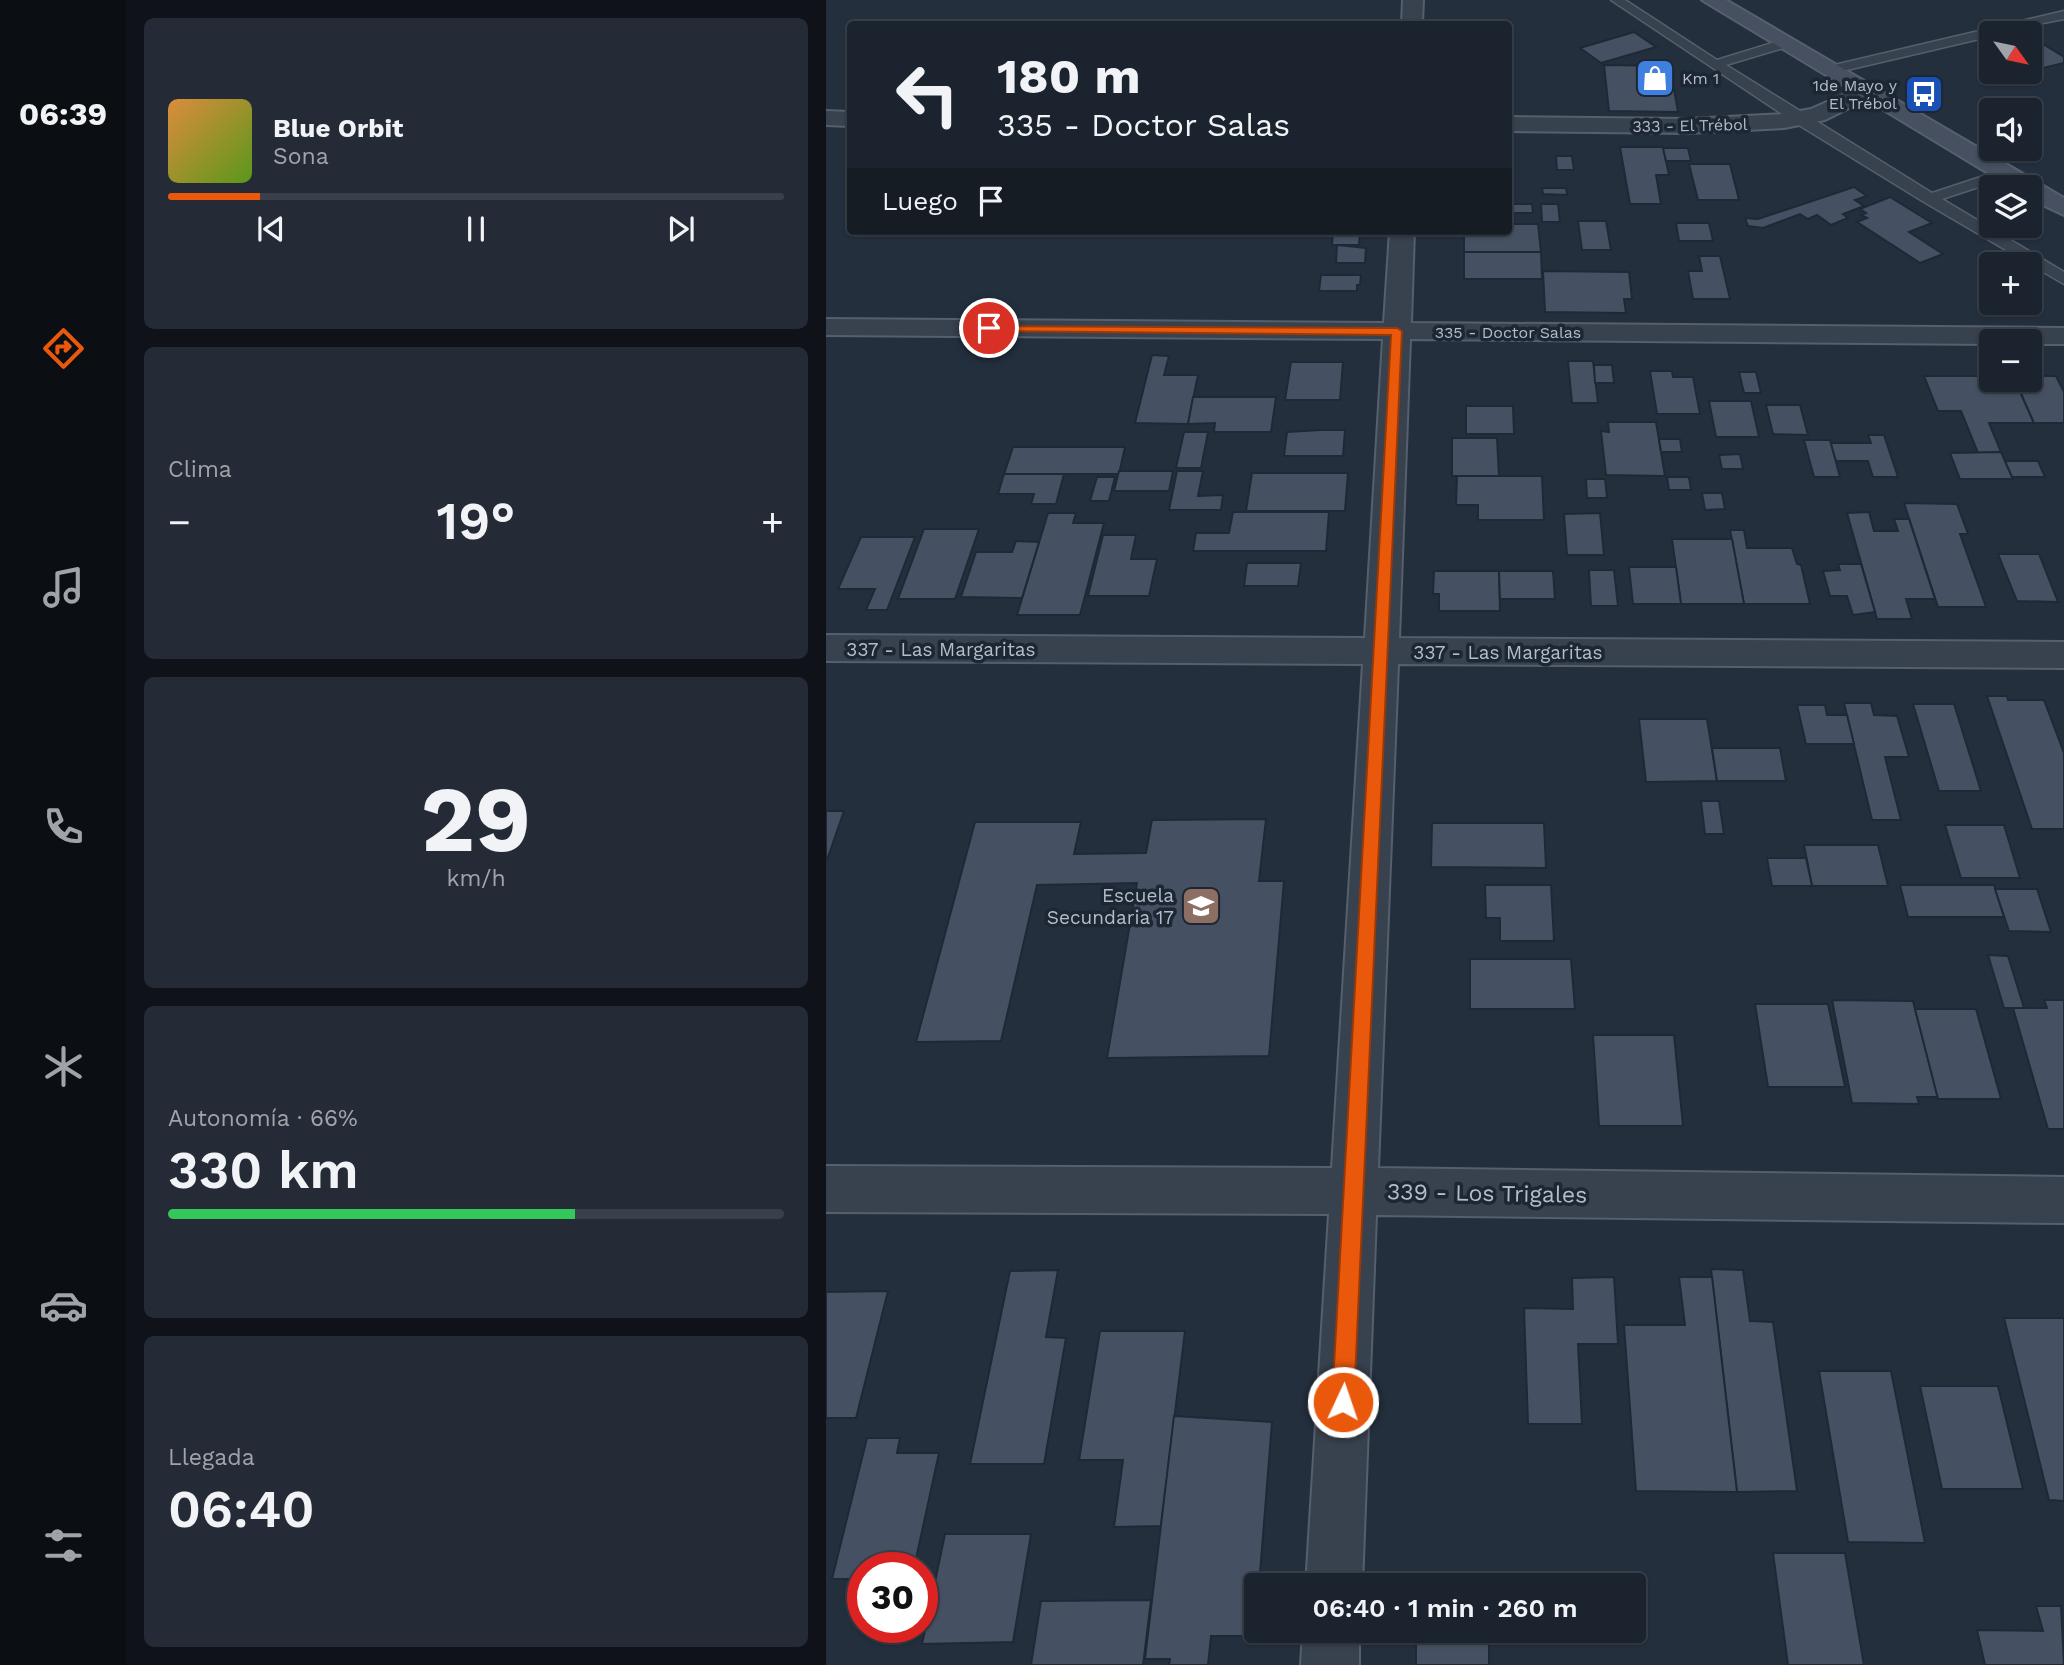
<!DOCTYPE html>
<html lang="es">
<head>
<meta charset="utf-8">
<style>
  body { margin:0; font-family:"Work Sans",sans-serif; background:#242b36; color:#f1f3f6; height:100vh; display:flex; flex-direction:column; font-size:26px; white-space:nowrap }
  * { box-sizing:border-box; margin:0 }
  p { font-size:23px; color:#a0a4aa }
  .icon { flex:none; width:38px; height:38px; fill:none; stroke:currentColor; stroke-width:2; stroke-linecap:round; stroke-linejoin:round }
  .map { position:relative; flex:1; overflow:hidden }
  .details { display:flex; flex-direction:column; gap:18px; padding:18px; background:#0f1319; width:700px }
  .details>* { flex:none }
  .banner { position:absolute; left:21px; top:21px; width:665px; height:214px; border-radius:7px; box-shadow:0 2px 5px #0004,0 0 0 2px #39404a; background:#1b232e; color:#f1f3f6; overflow:hidden }
  .needle { width:46px; rotate:123deg }
  .buttons { position:absolute; left:1153px; top:21px; display:grid; gap:14px }
  .buttons a { display:grid; place-items:center; width:63px; height:63px; border-radius:7px; background:#1b232e; box-shadow:0 2px 5px #0004,0 0 0 2px #39404a; font-size:35px }
  .speed { position:absolute; left:21px; top:1552px; display:flex; gap:14px; font-size:35px; font-weight:700; text-align:center }
  .speed>* { display:grid; place-content:center; width:91px; height:91px; border-radius:50%; background:#1b232e; box-shadow:0 2px 5px #0004,0 0 0 2px #39404a; line-height:1 }
  .speed .limit { border:10px solid #d22; background:#fff; color:#111 }
  .pin { position:absolute; display:grid; place-items:center; width:60px; height:60px; color:#fff; margin:-30px; border:4px solid #fff; border-radius:50%; box-shadow:0 2px 7px #0007 }
  .me { position:absolute; width:77px; margin:-38px; rotate:3deg; stroke-linejoin:round; filter:drop-shadow(0 0 5px #0008) }
  .turn { display:flex; align-items:center; gap:24px; height:147px; padding:0 35px; font-size:32px }
  .turn .icon { width:91px; height:91px; stroke-width:2.5 }
  .turn b { display:block; font-size:49px; line-height:60px }
  .then { display:flex; align-items:center; height:66px; padding:0 35px; background:#0003; gap:14px; font-size:26px }
  .big { font-size:52px; font-weight:600; line-height:1.1 }
  .details .widget { flex:1; display:flex; flex-direction:column; justify-content:center; gap:10px; min-width:0; padding:0 24px; border-radius:10px; background:#242b36 }
  .details .dial { align-items:center; gap:0 }
  .dial b { font-size:91px; line-height:1 }
  .song { display:flex; align-items:center; gap:21px }
  .cover { width:84px; height:84px; border-radius:10px; background:linear-gradient(135deg,hsl(30 70% 55%),hsl(90 70% 35%)) }
  .played { height:7px; border-radius:4px; background:linear-gradient(90deg,#ea580c 15%,#39404a 15%) }
  .keys { display:flex; justify-content:space-around; direction:ltr }
  .heat { display:flex; justify-content:space-between; align-items:center; font-size:38px; direction:ltr }
  .charge { height:10px; border-radius:5px; background:linear-gradient(90deg,#34c759 66%,#39404a 0) }
  .trip { position:absolute; left:418px; top:1573px; width:402px; height:70px; border-radius:7px; background:#1b232e; box-shadow:0 2px 5px #0004,0 0 0 2px #39404a; font-weight:600; line-height:70px; text-align:center }
  main { display:flex; flex:1; min-height:0 }
  .tabs { display:flex; flex-direction:column; width:126px; justify-content:space-around; align-items:center; background:#0b0e12; color:#a0a4aa }
  .tabs .icon { width:49px; height:49px }
  .tabs .active { color:#ea580c }
  .tabs b { font-size:32px; color:#f1f3f6 }
  .map>svg:first-child { display:block }
  .building { fill:#455162; stroke:#1f2835; stroke-width:2 }
  .lines { fill:none; stroke-linecap:round; stroke-linejoin:round }
  .service-casing { stroke:#565f6c; stroke-width:3 }
  .minor-casing { stroke:#565f6c; stroke-width:4 }
  .secondary-casing { stroke:#565f6c; stroke-width:4 }
  .service { fill:#38414e; fill-rule:evenodd }
  .minor { fill:#38414e; fill-rule:evenodd }
  .secondary { fill:#465061; fill-rule:evenodd }
  .route { fill:#ea580c; stroke:#983908; stroke-width:2 }
  .labels { text-anchor:middle; stroke-width:7; stroke-linejoin:round; paint-order:stroke }
  .far-poi-label { font-size:16px; fill:#b4bcc9; stroke:#1d2633; text-anchor:start }
  .far-street-label { font-size:16px; fill:#b4bcc9; stroke:#1d2633 }
  .street-label { font-size:19px; fill:#b4bcc9; stroke:#1d2633 }
  .poi-label { font-size:19px; fill:#b4bcc9; stroke:#1d2633; text-anchor:end }
  .near-street-label { font-size:23px; fill:#b4bcc9; stroke:#1d2633 }
</style>
</head>
<body>
<main>
<nav class="tabs">
<b>06:39</b>
<svg class="icon active" aria-label="directions" viewBox="0 0 24 24"><path d="M12 3l9 9-9 9-9-9zM9 14v-3h6M13 9l2 2-2 2"/></svg>
<svg class="icon" aria-label="music" viewBox="0 0 24 24"><path d="M9 18V5l10-2v13"/><circle cx="6" cy="18" r="3"/><circle cx="16" cy="16" r="3"/></svg>
<svg class="icon" aria-label="phone" viewBox="0 0 24 24"><path d="M5 4h4l2 5-3 2q2 4 5 5l2-3 5 2v4C11 20 4 13 5 4z"/></svg>
<svg class="icon" aria-label="climate" viewBox="0 0 24 24"><path d="M12 3v18M4 7l16 10M4 17L20 7"/></svg>
<svg class="icon" aria-label="car" viewBox="0 0 24 24"><path d="M5 17H2v-5l4-1 3-4h7l3 4 3 1v5h-3M9 17h6M6 11h13"/><circle cx="7" cy="17" r="2"/><circle cx="17" cy="17" r="2"/></svg>
<svg class="icon" aria-label="filters" viewBox="0 0 24 24"><path d="M4 7h16M4 17h16"/><circle cx="9" cy="7" r="2"/><circle cx="15" cy="17" r="2"/></svg>
</nav>
<section class="details">
<div class="widget">
<div class="song"><i class="cover"></i><div><b>Blue Orbit</b><p>Sona</p></div></div>
<div class="played"></div>
<div class="keys"><svg class="icon" aria-label="previous" viewBox="0 0 24 24"><path d="M18 5L8 12l10 7zM5 5v14"/></svg><svg class="icon" aria-label="pause" viewBox="0 0 24 24"><path d="M8 5v14M16 5v14"/></svg><svg class="icon" aria-label="next" viewBox="0 0 24 24"><path d="M6 5l10 7-10 7zM19 5v14"/></svg></div>
</div>
<div class="widget"><p>Clima</p>
<div class="heat"><a>−</a><b class="big">19°</b><a>+</a></div>
</div>
<div class="widget dial"><b>29</b><p>km/h</p></div>
<div class="widget"><p>Autonomía · 66%</p><b class="big">330 km</b><div class="charge"></div></div>
<div class="widget"><p>Llegada</p><b class="big">06:40</b></div>
</section>
<div class="map">
<svg width="1238" height="1665" viewBox="0 0 1238 1665">
  <rect width="100%" height="100%" fill="#242f3e"/>
  <g class="building">
    <path d="M808 32 830 47 775 63 754 48Z"/>
    <path d="M1207 38 1238 57V63L1217 68 1204 60V39Z"/>
    <path d="M778 65 844 66 852 112 783 111Z"/>
    <path d="M794 147H837L843 175H830L835 204H804Z"/>
    <path d="M837 148H862L865 161H840Z"/>
    <path d="M730 156H746L748 170H731Z"/>
    <path d="M863 164H904L913 200H872Z"/>
    <path d="M1028 187 1041 196 1029 200 1038 206 1017 214 1022 218 1005 225 991 215 982 219 974 214 937 228 922 226 919 218 932 219Z"/>
    <path d="M716 188H740L741 195 717 194Z"/>
    <path d="M1064 197 1106 223 1083 232 1117 254 1094 263 1031 222 1041 218 1035 215 1040 213 1034 209Z"/>
    <path d="M682 204H706L707 213H682Z"/>
    <path d="M715 204H732L734 222H716Z"/>
    <path d="M752 221H780L785 250H756Z"/>
    <path d="M850 223H883L887 241H853Z"/>
    <path d="M682 224H712L715 252H638V231H682Z"/>
    <path d="M507 231H534L533 245H506Z"/>
    <path d="M511 245 540 248 539 263H510Z"/>
    <path d="M638 252H715L716 279H638Z"/>
    <path d="M873 256H894L904 299H867L862 271H876Z"/>
    <path d="M717 271 803 272 806 299H798L800 313 719 312Z"/>
    <path d="M495 275H535L534 285H531V291H493Z"/>
    <path d="M326 355 343 356 338 375H372L362 424 309 423Z"/>
    <path d="M742 361H767L772 403H746Z"/>
    <path d="M465 362H517L514 400H459Z"/>
    <path d="M768 365H786L788 383H769Z"/>
    <path d="M824 371H846L847 377H867L874 414H831Z"/>
    <path d="M913 372H930L935 393H918Z"/>
    <path d="M1098 376H1166V380H1189L1208 423H1163L1175 452 1152 453 1135 411H1112Z"/>
    <path d="M1204 376H1230L1238 392V423H1208L1189 380H1204Z"/>
    <path d="M367 397H450L445 432H388L389 423 362 424Z"/>
    <path d="M883 401H925L933 437H890Z"/>
    <path d="M940 405H974L982 435 947 434Z"/>
    <path d="M640 406H687L688 434H640Z"/>
    <path d="M782 422H830L839 476 780 475 775 431 783 432Z"/>
    <path d="M495 430H519L517 456H458L461 432Z"/>
    <path d="M358 432H382L375 468H350Z"/>
    <path d="M1042 435H1058L1072 477H1047L1042 461H1010L1004 443H1045Z"/>
    <path d="M626 438H671L673 476H626Z"/>
    <path d="M833 439H854L856 452H835Z"/>
    <path d="M978 440H1004L1014 477H988Z"/>
    <path d="M187 447H299L293 474H178Z"/>
    <path d="M1175 452 1187 479H1134L1124 453Z"/>
    <path d="M914 454 917 469H896L893 455Z"/>
    <path d="M1179 461H1212L1219 477H1186Z"/>
    <path d="M293 471H347L343 491H288Z"/>
    <path d="M351 471H377L372 496 397 495 395 510H343Z"/>
    <path d="M426 473H522L519 511H420Z"/>
    <path d="M178 474H238L230 504H205L208 494H172Z"/>
    <path d="M631 476H716L718 520H652V505H630Z"/>
    <path d="M271 477H289L283 501H264Z"/>
    <path d="M841 477H863L865 490H843Z"/>
    <path d="M760 479H779L781 498H761Z"/>
    <path d="M876 493H896L899 509 879 510Z"/>
    <path d="M1078 503 1131 504 1142 534H1134L1160 607H1112Z"/>
    <path d="M407 512H503L500 551H367L370 533H403Z"/>
    <path d="M1043 512 1048 531H1072L1068 519H1083L1109 599H1080L1086 619H1051L1021 513Z"/>
    <path d="M222 513H250L247 523H278L254 615H191Z"/>
    <path d="M774 513 778 555H741L738 514Z"/>
    <path d="M98 529H153L129 599H72Z"/>
    <path d="M904 530H918L921 548H966L971 564 975 565 984 604H918Z"/>
    <path d="M277 535H310L305 559H331L323 596H262Z"/>
    <path d="M35 537H89L61 610H40L49 589H12Z"/>
    <path d="M846 539H906L918 604H855Z"/>
    <path d="M190 541 213 542 196 598 135 597 150 552H186Z"/>
    <path d="M1172 554H1213L1232 602 1191 601Z"/>
    <path d="M421 563H475L472 586H418Z"/>
    <path d="M1012 564H1035L1049 612 1027 615 1021 596H1004L997 571 1014 570Z"/>
    <path d="M803 567H850L855 604H807Z"/>
    <path d="M763 570H788L792 606H765Z"/>
    <path d="M608 571H673L674 611H613V594H607Z"/>
    <path d="M673 571H727L729 599H674Z"/>
    <path d="M1161 696H1181L1182 700H1218L1238 753V829H1206Z"/>
    <path d="M1018 703H1045L1048 715 1071 716 1083 757H1059L1075 820H1046Z"/>
    <path d="M1087 704H1128L1155 791H1113Z"/>
    <path d="M971 705H999L1001 715H1021L1028 744H980Z"/>
    <path d="M813 719H881L891 781 820 782Z"/>
    <path d="M886 748H954L960 781H891Z"/>
    <path d="M875 801H893L898 834H879Z"/>
    <path d="M0 811H18L0 863Z"/>
    <path d="M440 819 433 881H458L443 1056 281 1058 311 883 211 885 175 1041 90 1042 149 822H255L248 854 320 853 326 820Z"/>
    <path d="M606 823H718L720 868 605 867Z"/>
    <path d="M1119 825H1178L1194 878H1135Z"/>
    <path d="M978 845H1052L1062 886H986Z"/>
    <path d="M941 858H980L986 886H946Z"/>
    <path d="M659 885H725L728 941H674V918H660Z"/>
    <path d="M1074 885H1168L1178 917H1082Z"/>
    <path d="M1169 889H1211L1225 932 1183 931Z"/>
    <path d="M1162 955 1182 956 1198 1008H1178Z"/>
    <path d="M644 959H745L749 1009H644Z"/>
    <path d="M1006 1000 1087 1001 1112 1097H1091L1093 1104 1026 1103Z"/>
    <path d="M1218 1000H1238V1129H1222L1187 1008H1221Z"/>
    <path d="M929 1004H1002L1019 1087H942Z"/>
    <path d="M1089 1009H1150L1175 1099H1112Z"/>
    <path d="M767 1035H848L857 1126H773Z"/>
    <path d="M885 1269 917 1270 924 1321 947 1322 971 1491 911 1492Z"/>
    <path d="M232 1270 220 1337 240 1338 218 1464H144L184 1271Z"/>
    <path d="M788 1277 792 1344H752L756 1424H702L698 1308 747 1309 746 1278Z"/>
    <path d="M853 1277H886L911 1492 810 1491 798 1325H859Z"/>
    <path d="M62 1291 30 1418H0V1292Z"/>
    <path d="M1178 1318H1238V1501L1223 1500Z"/>
    <path d="M274 1331H359L335 1526 288 1527 297 1460H253Z"/>
    <path d="M993 1371H1065L1099 1543 1022 1542Z"/>
    <path d="M1094 1386H1172L1197 1489H1116Z"/>
    <path d="M348 1416 446 1422 433 1586H430L429 1636H385L382 1665H343L344 1659H319Z"/>
    <path d="M41 1438H74L71 1453H113L88 1568H37V1579H6Z"/>
    <path d="M119 1534H205L187 1642 96 1644Z"/>
    <path d="M947 1553H1019L1038 1665H962Z"/>
    <path d="M325 1600 317 1665H205L215 1601Z"/>
    <path d="M1210 1606H1235L1238 1665H1159L1151 1630 1217 1631Z"/>
    <rect x="590" y="1631" width="73" height="34"/>
  </g>
  <g class="lines">
    <g class="service-casing">
      <g id="service">
        <path d="M785 0H799L891 60 956 40H964V46L900 65 1106 193 1173 171H1183V177L1116 199 1238 272V284L1098 202 968 122Z"/>
        <path d="M1238 11V19L1166 33V36L1004 74 998 70 1004 66Z"/>
      </g>
    </g>
    <g class="minor-casing">
      <g id="minor">
        <path d="M577 0H597L596 24H576Z"/>
        <path d="M1039 85 1047 86 1050 91 1047 96 999 120 958 128 862 133 682 131V117L862 119 958 114 985 109Z"/>
        <path d="M0 111 24 112V126L0 125Z"/>
        <path d="M564 231H588L585 323 1238 328V344H1204V341H1166V344L584 339 573 638 1238 642V668L572 664 552 1168 1238 1177V1223L550 1215 536 1586H480L503 1214 0 1212V1166L506 1168 537 664 0 661V635L539 638 557 339 0 335V319L558 323Z"/>
        <path d="M477 1631H533V1665H475Z"/>
      </g>
    </g>
    <g class="secondary-casing">
      <path id="secondary" d="M876 0H900L1238 198V215L1204 199V187H1185Z"/>
    </g>
    <use href="#service" class="service"/>
    <use href="#minor" class="minor"/>
    <use href="#secondary" class="secondary"/>
  </g>
  <path class="route" d="M159 326 571 328 576 331 528 1402 524 1409 517 1412 509 1409 506 1402 565 335 163 331 158 328Z"/>
  <defs>
    <g id="shop-square" transform="scale(2.0125)"><rect x="-9" y="-9" width="18" height="18" rx="4" fill="#3f7fe0" stroke="#1d2633"/><path d="M-5-2.5h2.3a2.7 3.5 0 0 1 5.4 0H5L5.5 6h-11ZM-1.5-2.5h3a1.5 2.3 0 0 0-3 0Z" fill="#fff"/></g>
    <g id="bus-square" transform="scale(2.0125)"><rect x="-9" y="-9" width="18" height="18" rx="4" fill="#1a4fb4" stroke="#1d2633"/><path d="M-5-6H5V4H4V6H2V4H-2V6H-4V4H-5ZM-3.5-4V0h7V-4ZM-3.5 1.2v1.5H-2V1.2ZM2 1.2v1.5H3.5V1.2Z" fill="#fff"/></g>
    <g id="school-square" transform="scale(2.0125)"><rect x="-9" y="-9" width="18" height="18" rx="4" fill="#8d6e63" stroke="#1d2633"/><path d="M0-5L7-2L0 1L-7-2ZM-4 1L0 2.5L4 1V4Q0 6-4 4Z" fill="#fff"/></g>
  </defs>
  <g fill-rule="evenodd">
    <use href="#shop-square" x="829" y="78"/>
    <use href="#bus-square" x="1098" y="94"/>
    <use href="#school-square" x="375" y="906"/>
  </g>
  <g class="labels">
    <g class="far-poi-label">
      <text x="856" y="84">Km 1</text>
      <text x="1071" y="91" text-anchor="end">1de Mayo y<tspan x="1071" dy="18">El Trébol</tspan></text>
    </g>
    <g class="far-street-label">
      <text transform="translate(864 125) rotate(-1)" y="6">333 - El Trébol</text>
      <text x="682" y="338">335 - Doctor Salas</text>
    </g>
    <g class="street-label">
      <text x="115" y="656">337 - Las Margaritas</text>
      <text x="682" y="659">337 - Las Margaritas</text>
    </g>
    <g class="poi-label">
      <text x="348" y="902">Escuela<tspan x="348" dy="22">Secundaria 17</tspan></text>
    </g>
    <g class="near-street-label">
      <text transform="translate(661 1193) rotate(1)" y="8">339 - Los Trigales</text>
    </g>
  </g>
</svg>
<div class="buttons">
<a><svg class="needle" viewBox="-14 -14 28 28"><path d="M0-13l5 13h-10z" fill="#e53935"/><path d="M0 13l5-13h-10z" fill="#a0a4aa"/></svg></a>
<a><svg class="icon" aria-label="sound" viewBox="0 0 24 24"><path d="M4 9h4l5-4v14l-5-4H4zM17 9q2 3 0 6"/></svg></a>
<a><svg class="icon" aria-label="layers" viewBox="0 0 24 24"><path d="M12 4l9 5-9 5-9-5zM3 14l9 5 9-5"/></svg></a>
<a>+</a>
<a>−</a>
</div>
<div class="speed"><div class="limit">30</div></div>
<div class="pin" style="left:163px;top:328px;background:#d93025"><svg class="icon" aria-label="arrive" viewBox="0 0 24 24"><path d="M6 21V4h12l-3 4 3 4H6"/></svg></div>
<svg class="me" style="left:517px;top:1402px" viewBox="-20 -20 40 40"><circle r="17" fill="#ea580c" stroke="#fff" stroke-width="3"/><path d="M0-11L8 9 0 5-8 9z" fill="#fff"/></svg>
<div class="trip">06:40 · 1 min · 260 m</div>
<div class="banner">
<div class="turn"><svg class="icon" aria-label="left" viewBox="0 0 24 24"><path d="M17 20v-9H6M10 6l-5 5 5 5"/></svg><div><b>180 m</b>335 - Doctor Salas</div></div>
<div class="then">Luego<svg class="icon" aria-label="arrive" viewBox="0 0 24 24"><path d="M6 21V4h12l-3 4 3 4H6"/></svg></div>
</div>
</div>
</main>
</body>
</html>
